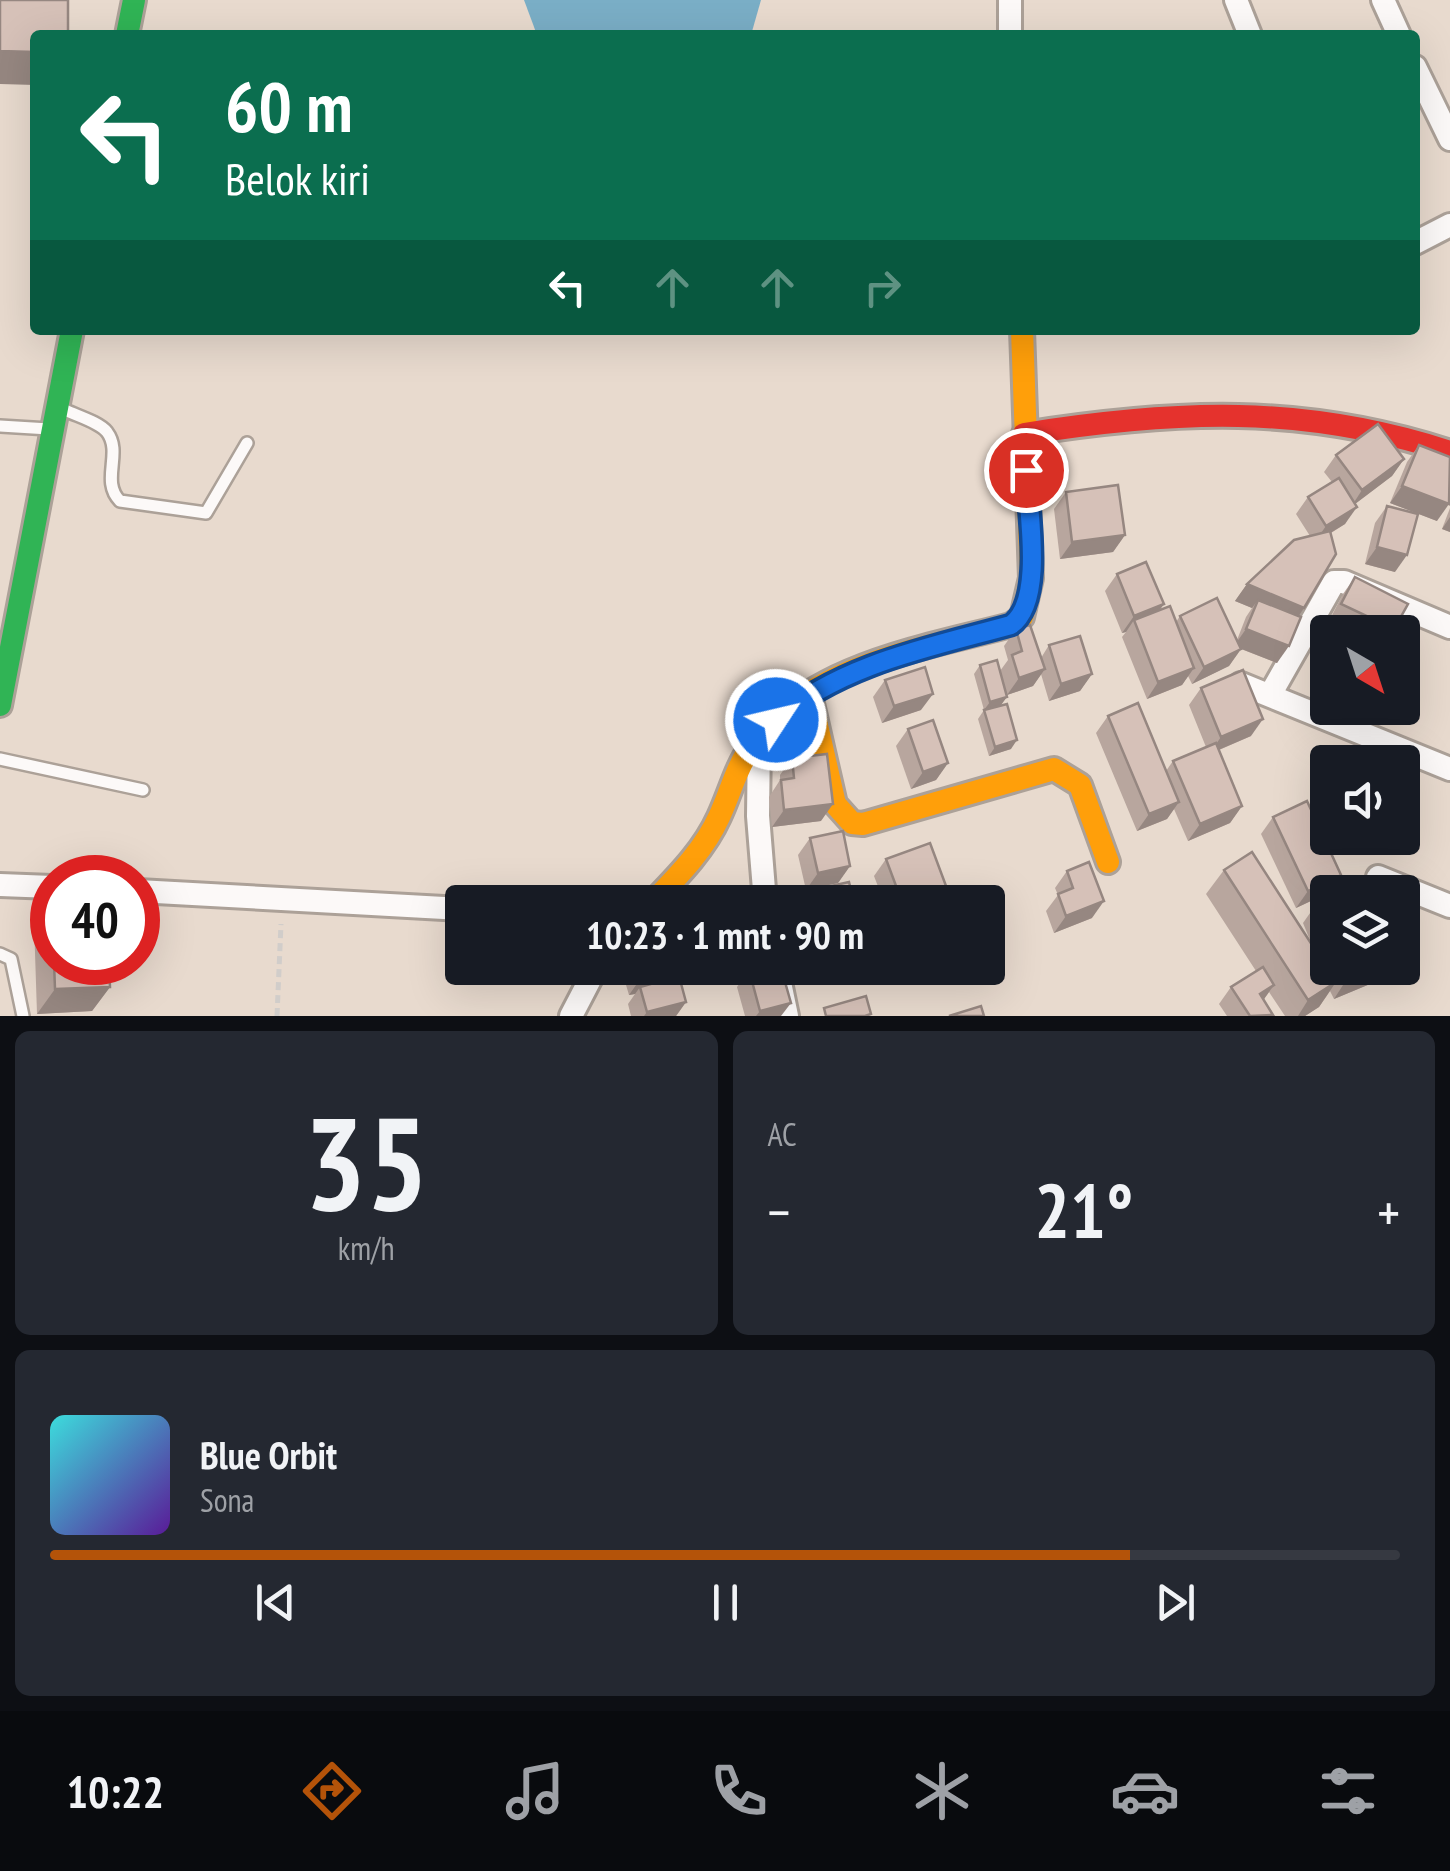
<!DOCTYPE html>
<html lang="id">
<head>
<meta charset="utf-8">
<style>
  body { margin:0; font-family:"PT Sans Narrow",sans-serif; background:#242831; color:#f1f3f6; height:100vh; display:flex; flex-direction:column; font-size:38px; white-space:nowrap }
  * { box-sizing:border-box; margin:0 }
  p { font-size:32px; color:#9ea1a6 }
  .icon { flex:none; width:55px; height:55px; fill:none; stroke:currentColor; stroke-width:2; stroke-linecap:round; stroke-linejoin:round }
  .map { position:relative; height:1016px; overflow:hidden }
  .details { display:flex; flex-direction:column; gap:15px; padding:15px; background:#0d0f14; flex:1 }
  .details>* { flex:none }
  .guide { position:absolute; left:30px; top:30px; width:1390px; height:305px; border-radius:10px; box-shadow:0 10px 40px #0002; background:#0b6e4f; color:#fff; overflow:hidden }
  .needle { width:65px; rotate:141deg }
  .buttons { position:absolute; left:1310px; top:615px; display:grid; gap:20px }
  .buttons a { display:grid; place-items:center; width:110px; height:110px; border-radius:10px; background:#171b24; box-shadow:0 10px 40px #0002; font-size:50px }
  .speed { position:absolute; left:30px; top:855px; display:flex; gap:20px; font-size:50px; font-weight:700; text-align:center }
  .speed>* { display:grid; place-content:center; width:130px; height:130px; border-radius:50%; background:#171b24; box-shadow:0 10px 40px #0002; line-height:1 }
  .speed .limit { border:15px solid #d22; background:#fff; color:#111 }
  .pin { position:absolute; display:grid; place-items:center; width:85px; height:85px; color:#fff; margin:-42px; border:5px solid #fff; border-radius:50%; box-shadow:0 2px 10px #0007 }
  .me { position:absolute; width:110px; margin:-55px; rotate:55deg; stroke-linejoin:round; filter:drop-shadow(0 0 8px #0008) }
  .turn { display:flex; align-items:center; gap:35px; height:210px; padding:0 30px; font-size:45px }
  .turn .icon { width:130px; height:130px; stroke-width:2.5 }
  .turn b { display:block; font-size:70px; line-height:85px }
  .lanes { display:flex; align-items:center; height:95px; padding:0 30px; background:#0003; justify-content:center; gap:50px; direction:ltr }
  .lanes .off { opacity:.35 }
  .big { font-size:75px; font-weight:600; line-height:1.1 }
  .details .card { flex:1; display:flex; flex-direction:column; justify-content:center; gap:15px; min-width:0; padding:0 35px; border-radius:15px; background:#242831 }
  .details .dial { align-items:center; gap:0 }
  .dial b { font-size:130px; line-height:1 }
  .song { display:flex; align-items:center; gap:30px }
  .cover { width:120px; height:120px; border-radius:15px; background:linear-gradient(135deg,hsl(180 70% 55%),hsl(270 70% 35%)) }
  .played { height:10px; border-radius:5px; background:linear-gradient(90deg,#b45309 80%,#363941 80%) }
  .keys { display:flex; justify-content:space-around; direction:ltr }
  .heat { display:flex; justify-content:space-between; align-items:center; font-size:55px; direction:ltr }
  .details .tiles { flex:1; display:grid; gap:15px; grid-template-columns:1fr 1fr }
  .card:last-child { grid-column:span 2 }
  .trip { position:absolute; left:445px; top:885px; width:560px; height:100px; border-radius:10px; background:#171b24; box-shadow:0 10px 40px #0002; font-weight:600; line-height:100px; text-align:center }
  .tabs { display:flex; height:160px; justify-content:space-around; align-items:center; background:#090b0e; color:#9ea1a6 }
  .tabs .icon { width:70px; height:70px }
  .tabs .selected { color:#b45309 }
  .tabs b { font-size:45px; color:#f1f3f6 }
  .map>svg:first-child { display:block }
  .water { fill:#7aaec6 }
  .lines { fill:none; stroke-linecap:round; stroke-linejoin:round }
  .lane-casing { stroke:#aca198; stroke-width:16 }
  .street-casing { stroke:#aca198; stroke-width:28 }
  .fast-casing { stroke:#aca198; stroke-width:28 }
  .slow-casing { stroke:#aca198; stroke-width:28 }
  .jam-casing { stroke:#aca198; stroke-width:28 }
  .path { stroke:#d1cdca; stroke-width:5; stroke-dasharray:8 5; stroke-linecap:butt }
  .lane { stroke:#fcf9f8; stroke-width:11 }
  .street { stroke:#fcf9f8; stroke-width:22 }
  .fast { stroke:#30b455; stroke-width:22 }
  .slow { stroke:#ff9f0a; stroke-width:22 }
  .jam { stroke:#e5322d; stroke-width:22 }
  .wall { fill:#b8a69e }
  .shaded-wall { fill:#968781 }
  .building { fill:#d6c1b8; stroke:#968781; stroke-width:2.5 }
  .route-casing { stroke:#114b97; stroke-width:25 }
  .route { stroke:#1a73e8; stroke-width:18 }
</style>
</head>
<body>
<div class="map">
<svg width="1450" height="1016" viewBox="0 0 1450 1016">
  <rect width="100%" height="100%" fill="#e8dace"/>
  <path class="water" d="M524 0H761L751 35H537Z"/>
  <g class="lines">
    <g class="lane-casing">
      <g id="lane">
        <path d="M65 410C77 416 99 422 107 432 123 453 100 481 120 501L206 513 247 443"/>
        <path d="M0 426 49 429"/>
        <path d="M0 759 143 790"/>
        <path d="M0 954 11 959 23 1016"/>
      </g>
    </g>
    <g class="street-casing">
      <g id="street">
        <path d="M1236 0 1250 35"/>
        <path d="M1383 0 1399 35"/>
        <path d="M1010 35V0"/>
        <path d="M1415 67 1450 139"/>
        <path d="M1415 243 1450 225"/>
        <path d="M1241 684 1450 769"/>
        <path d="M1270 695 1334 582H1344L1450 627"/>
        <path d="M759 739 758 816 765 902"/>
        <path d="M1378 877 1450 906"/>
        <path d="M0 885 52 887"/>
        <path d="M138 891 462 909"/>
        <path d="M777 968 787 1016"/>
        <path d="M571 1016 596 968"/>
      </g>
    </g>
    <g class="fast-casing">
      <g id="fast">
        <path d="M127 35 134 0"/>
        <path d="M0 705 72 330"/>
      </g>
    </g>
    <g class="slow-casing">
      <g id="slow">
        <path d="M810 695 835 804 852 823 863 824 1054 769 1080 785 1108 862"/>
        <path d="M653 902C678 876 704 850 719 817 730 794 736 768 751 747 806 666 924 648 1011 625L1022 617 1031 578 1022 330"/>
      </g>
    </g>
    <g class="jam-casing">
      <path id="jam" d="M1024 434C1175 410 1303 404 1450 452"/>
    </g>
    <path class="path" d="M277 1016 281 924"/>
    <use href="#lane" class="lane"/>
    <use href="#street" class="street"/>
    <use href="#fast" class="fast"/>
    <use href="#slow" class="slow"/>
    <use href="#jam" class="jam"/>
  </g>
  <g class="wall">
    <path d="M1419 445 1437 521 1390 503 1407 462Z"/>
    <path d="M1336 455 1404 459 1392 476 1355 504 1345 524 1331 533 1299 616 1277 663 1241 649 1229 666 1192 684 1188 676 1182 685 1147 699 1122 637 1126 632 1122 633 1105 591 1117 574 1164 604 1159 610 1176 622 1180 616 1237 640 1246 617 1252 608 1235 601 1247 584 1310 536 1296 514 1308 497 1332 482 1324 472Z"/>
    <path d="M1066 492 1125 535 1113 552 1060 559 1054 509Z"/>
    <path d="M1387 506 1395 572 1365 564 1375 523Z"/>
    <path d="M1450 508V532L1442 529Z"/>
    <path d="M1355 577 1408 604 1392 632H1354L1329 621 1343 594Z"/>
    <path d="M1016 629 1041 658 1049 645 1092 674 1080 691 1049 701 1041 674 1033 686 1007 695 1001 705 984 710 974 674 980 665 1000 671 1008 660 1004 646Z"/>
    <path d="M885 680 921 710 882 723 873 697Z"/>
    <path d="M1201 688 1251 736 1219 750 1242 806 1230 823 1188 841 1174 809 1167 819 1137 831 1096 733 1108 716 1166 771 1173 761 1206 747 1189 705Z"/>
    <path d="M984 710 1011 749 989 756 978 719Z"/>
    <path d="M908 729 948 763 936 780 911 789 896 746Z"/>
    <path d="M792 758 821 821 772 827 769 797 780 780V775Z"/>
    <path d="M1273 817 1341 875 1330 892 1296 908 1261 834Z"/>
    <path d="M810 838 850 866 838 883 806 890 798 855Z"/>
    <path d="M886 859 952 902H884L874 876Z"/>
    <path d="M1224 870 1312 945 1303 923 1315 906 1328 901V968H1381L1370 984 1334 999 1330 991 1319 1007 1305 1016H1285L1269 992 1263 1000 1273 1016H1227L1219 1004 1231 987 1256 971 1206 894Z"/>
    <path d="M1067 871 1092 918 1054 933 1046 911 1058 895 1055 888Z"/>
    <path d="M813 890 854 902H805Z"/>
    <path d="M51 898 52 962H109L110 987 92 1011 37 1014 34 922Z"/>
    <path d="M621 968H688L676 970 671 979 686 1002 676 1016H631L628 1004 635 994 629 995Z"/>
    <path d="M749 970 781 1016H745L737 987Z"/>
  </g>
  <g class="shaded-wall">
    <path d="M0 51 35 52V85L0 84Z"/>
    <path d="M1404 459 1392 476 1351 507 1362 490Z"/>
    <path d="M1402 486 1449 504 1437 521 1390 503Z"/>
    <path d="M1357 507 1345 524 1314 543 1326 526Z"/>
    <path d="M1450 517V532L1442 529Z"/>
    <path d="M1125 535 1113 552 1060 559 1072 542Z"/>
    <path d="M1377 547 1407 555 1395 572 1365 564Z"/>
    <path d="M1247 584 1304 608 1293 625 1258 600 1252 608 1235 601Z"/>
    <path d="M1164 604 1152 621 1134 620 1126 632 1122 633 1134 616Z"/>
    <path d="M1246 629 1289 646 1277 663 1234 646Z"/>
    <path d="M1241 649 1229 666 1192 684 1204 667Z"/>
    <path d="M1194 668 1182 685 1147 699 1158 682Z"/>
    <path d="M1045 669 1033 686 1007 695 1019 678Z"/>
    <path d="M1092 674 1080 691 1049 701 1061 684Z"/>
    <path d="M933 694 921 710 882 723 894 706Z"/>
    <path d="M1007 697 1001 705 984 710 990 702Z"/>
    <path d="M1263 719 1251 736 1209 754 1221 737Z"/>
    <path d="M1017 740 1011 749 989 756 995 747Z"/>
    <path d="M948 763 936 780 911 789 923 772Z"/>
    <path d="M1179 802 1167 819 1137 831 1149 814Z"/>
    <path d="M833 804 821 821 772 827 784 810Z"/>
    <path d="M1242 806 1230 823 1188 841 1200 824Z"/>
    <path d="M850 866 838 883 806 890 818 873Z"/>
    <path d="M1341 875 1330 892 1296 908 1308 891Z"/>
    <path d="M1104 901 1092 918 1054 933 1066 916Z"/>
    <path d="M675 968H688L676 970 666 985 640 987 635 994 629 995 641 978Z"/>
    <path d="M1381 968 1370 984 1334 999 1345 982Z"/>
    <path d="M1336 982 1319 1007 1305 1016H1298L1308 1000Z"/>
    <path d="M1274 985 1262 1002 1260 994Z"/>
    <path d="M110 987 92 1011 37 1014 55 989Z"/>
    <path d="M686 1002 676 1016H644L647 1012Z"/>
    <path d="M791 1003 781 1016H756L760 1011Z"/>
  </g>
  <g class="building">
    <path d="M0 0H68V35H35V52L0 51Z"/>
    <path d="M1378 424 1404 459 1362 490 1336 455Z"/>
    <path d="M1419 445 1450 457 1449 504 1402 486Z"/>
    <path d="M1339 478 1357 507 1326 526 1308 497Z"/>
    <path d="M1118 485 1125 535 1072 542 1066 492Z"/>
    <path d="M1387 506 1418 514 1407 555 1377 547Z"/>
    <path d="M1330 531 1336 554 1304 608 1247 584 1294 540Z"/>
    <path d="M1146 562 1164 604 1134 616 1117 574Z"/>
    <path d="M1355 577 1408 604 1394 629 1341 604Z"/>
    <path d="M1217 598 1241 649 1204 667 1180 616Z"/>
    <path d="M1258 600 1301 617 1289 646 1246 629Z"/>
    <path d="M1170 606 1194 668 1158 682 1134 620Z"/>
    <path d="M1030 625 1045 669 1019 678 1012 655 1022 651 1016 629Z"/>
    <path d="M1080 636 1092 674 1061 684 1049 645Z"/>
    <path d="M997 660 1007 697 990 702 980 665Z"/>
    <path d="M925 667 933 694 894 706 885 680Z"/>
    <path d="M1243 670 1263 719 1221 737 1201 688Z"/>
    <path d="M1138 703 1179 802 1149 814 1108 716Z"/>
    <path d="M1007 704 1017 740 995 747 984 710Z"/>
    <path d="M933 720 948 763 923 772 908 729Z"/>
    <path d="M1216 743 1242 806 1200 824 1173 761Z"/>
    <path d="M827 754 833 804 784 810 781 780 794 778 792 758Z"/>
    <path d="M1307 801 1341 875 1308 891 1273 817Z"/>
    <path d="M843 831 850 866 818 873 810 838Z"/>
    <path d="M930 843 952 902H902L886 859Z"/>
    <path d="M1252 852 1336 982 1308 1000 1224 870Z"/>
    <path d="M1089 862 1104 901 1066 916 1058 894 1073 888 1067 871Z"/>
    <path d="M849 882 854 902H826V899L816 901 813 890Z"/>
    <path d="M1328 901V937L1315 906Z"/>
    <path d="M54 962H109L110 987 55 989Z"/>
    <path d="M1263 967 1274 985 1260 994 1273 1015 1250 1016 1231 987Z"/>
    <path d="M638 968H678L641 978Z"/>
    <path d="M759 968H781L791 1003 760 1011 749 970Z"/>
    <path d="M1340 968H1381L1345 982Z"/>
    <path d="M679 976 686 1002 647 1012 640 987Z"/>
    <path d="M866 996 871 1014 865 1016H826L824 1008Z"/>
    <path d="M981 1006 984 1016H949Z"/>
  </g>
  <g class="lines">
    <g class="route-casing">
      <path id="route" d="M776 720C841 664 931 647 1011 625 1045 601 1028 509 1026 470"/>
    </g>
    <use href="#route" class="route"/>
  </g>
</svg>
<div class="buttons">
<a><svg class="needle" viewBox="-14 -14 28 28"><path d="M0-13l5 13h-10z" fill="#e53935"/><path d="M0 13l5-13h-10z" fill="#9ea1a6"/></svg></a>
<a><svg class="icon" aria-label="sound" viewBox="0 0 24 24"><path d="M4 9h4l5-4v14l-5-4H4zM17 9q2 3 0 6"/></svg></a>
<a><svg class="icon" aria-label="layers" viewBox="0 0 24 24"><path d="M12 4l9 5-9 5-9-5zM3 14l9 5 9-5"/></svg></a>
</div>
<div class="speed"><div class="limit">40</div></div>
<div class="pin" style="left:1026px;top:470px;background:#d93025"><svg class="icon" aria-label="arrive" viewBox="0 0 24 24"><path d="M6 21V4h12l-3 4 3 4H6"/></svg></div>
<svg class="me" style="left:776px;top:720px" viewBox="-20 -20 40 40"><circle r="17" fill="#1a73e8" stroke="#fff" stroke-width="3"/><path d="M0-11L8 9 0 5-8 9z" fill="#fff"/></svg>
<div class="trip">10:23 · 1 mnt · 90 m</div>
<div class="guide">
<div class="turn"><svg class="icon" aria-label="left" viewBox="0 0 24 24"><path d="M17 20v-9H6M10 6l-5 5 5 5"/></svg><div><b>60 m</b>Belok kiri</div></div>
<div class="lanes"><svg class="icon" aria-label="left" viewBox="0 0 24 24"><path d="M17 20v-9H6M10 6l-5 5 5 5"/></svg><svg class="icon off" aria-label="ahead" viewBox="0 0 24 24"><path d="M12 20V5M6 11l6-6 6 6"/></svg><svg class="icon off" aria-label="ahead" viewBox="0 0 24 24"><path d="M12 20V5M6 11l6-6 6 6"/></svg><svg class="icon off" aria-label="right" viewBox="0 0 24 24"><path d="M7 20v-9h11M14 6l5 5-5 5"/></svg></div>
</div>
</div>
<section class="details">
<div class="tiles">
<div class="card dial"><b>35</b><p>km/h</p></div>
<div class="card"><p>AC</p>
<div class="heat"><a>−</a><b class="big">21°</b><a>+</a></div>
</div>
<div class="card">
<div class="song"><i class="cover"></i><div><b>Blue Orbit</b><p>Sona</p></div></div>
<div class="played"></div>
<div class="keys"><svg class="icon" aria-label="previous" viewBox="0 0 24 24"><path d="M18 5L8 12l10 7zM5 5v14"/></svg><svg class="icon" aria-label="pause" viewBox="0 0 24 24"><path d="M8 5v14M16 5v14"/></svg><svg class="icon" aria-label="next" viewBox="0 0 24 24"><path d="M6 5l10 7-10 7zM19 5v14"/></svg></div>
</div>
</div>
</section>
<nav class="tabs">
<b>10:22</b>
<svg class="icon selected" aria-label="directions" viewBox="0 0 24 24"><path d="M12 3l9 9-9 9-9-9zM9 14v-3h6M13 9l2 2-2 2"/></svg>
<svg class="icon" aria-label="music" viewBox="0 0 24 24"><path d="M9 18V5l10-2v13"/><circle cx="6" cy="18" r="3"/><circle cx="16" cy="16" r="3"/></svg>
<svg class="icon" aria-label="phone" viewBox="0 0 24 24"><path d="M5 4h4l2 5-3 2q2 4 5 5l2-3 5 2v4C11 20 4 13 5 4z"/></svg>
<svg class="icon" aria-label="climate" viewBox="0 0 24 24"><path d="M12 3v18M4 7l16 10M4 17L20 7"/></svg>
<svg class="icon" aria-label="car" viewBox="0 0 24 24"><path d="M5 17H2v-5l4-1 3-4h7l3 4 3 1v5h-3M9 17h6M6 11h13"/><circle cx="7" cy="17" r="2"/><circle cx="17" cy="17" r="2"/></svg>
<svg class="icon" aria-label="filters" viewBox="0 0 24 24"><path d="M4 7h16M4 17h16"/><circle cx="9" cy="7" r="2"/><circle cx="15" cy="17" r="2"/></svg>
</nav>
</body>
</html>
